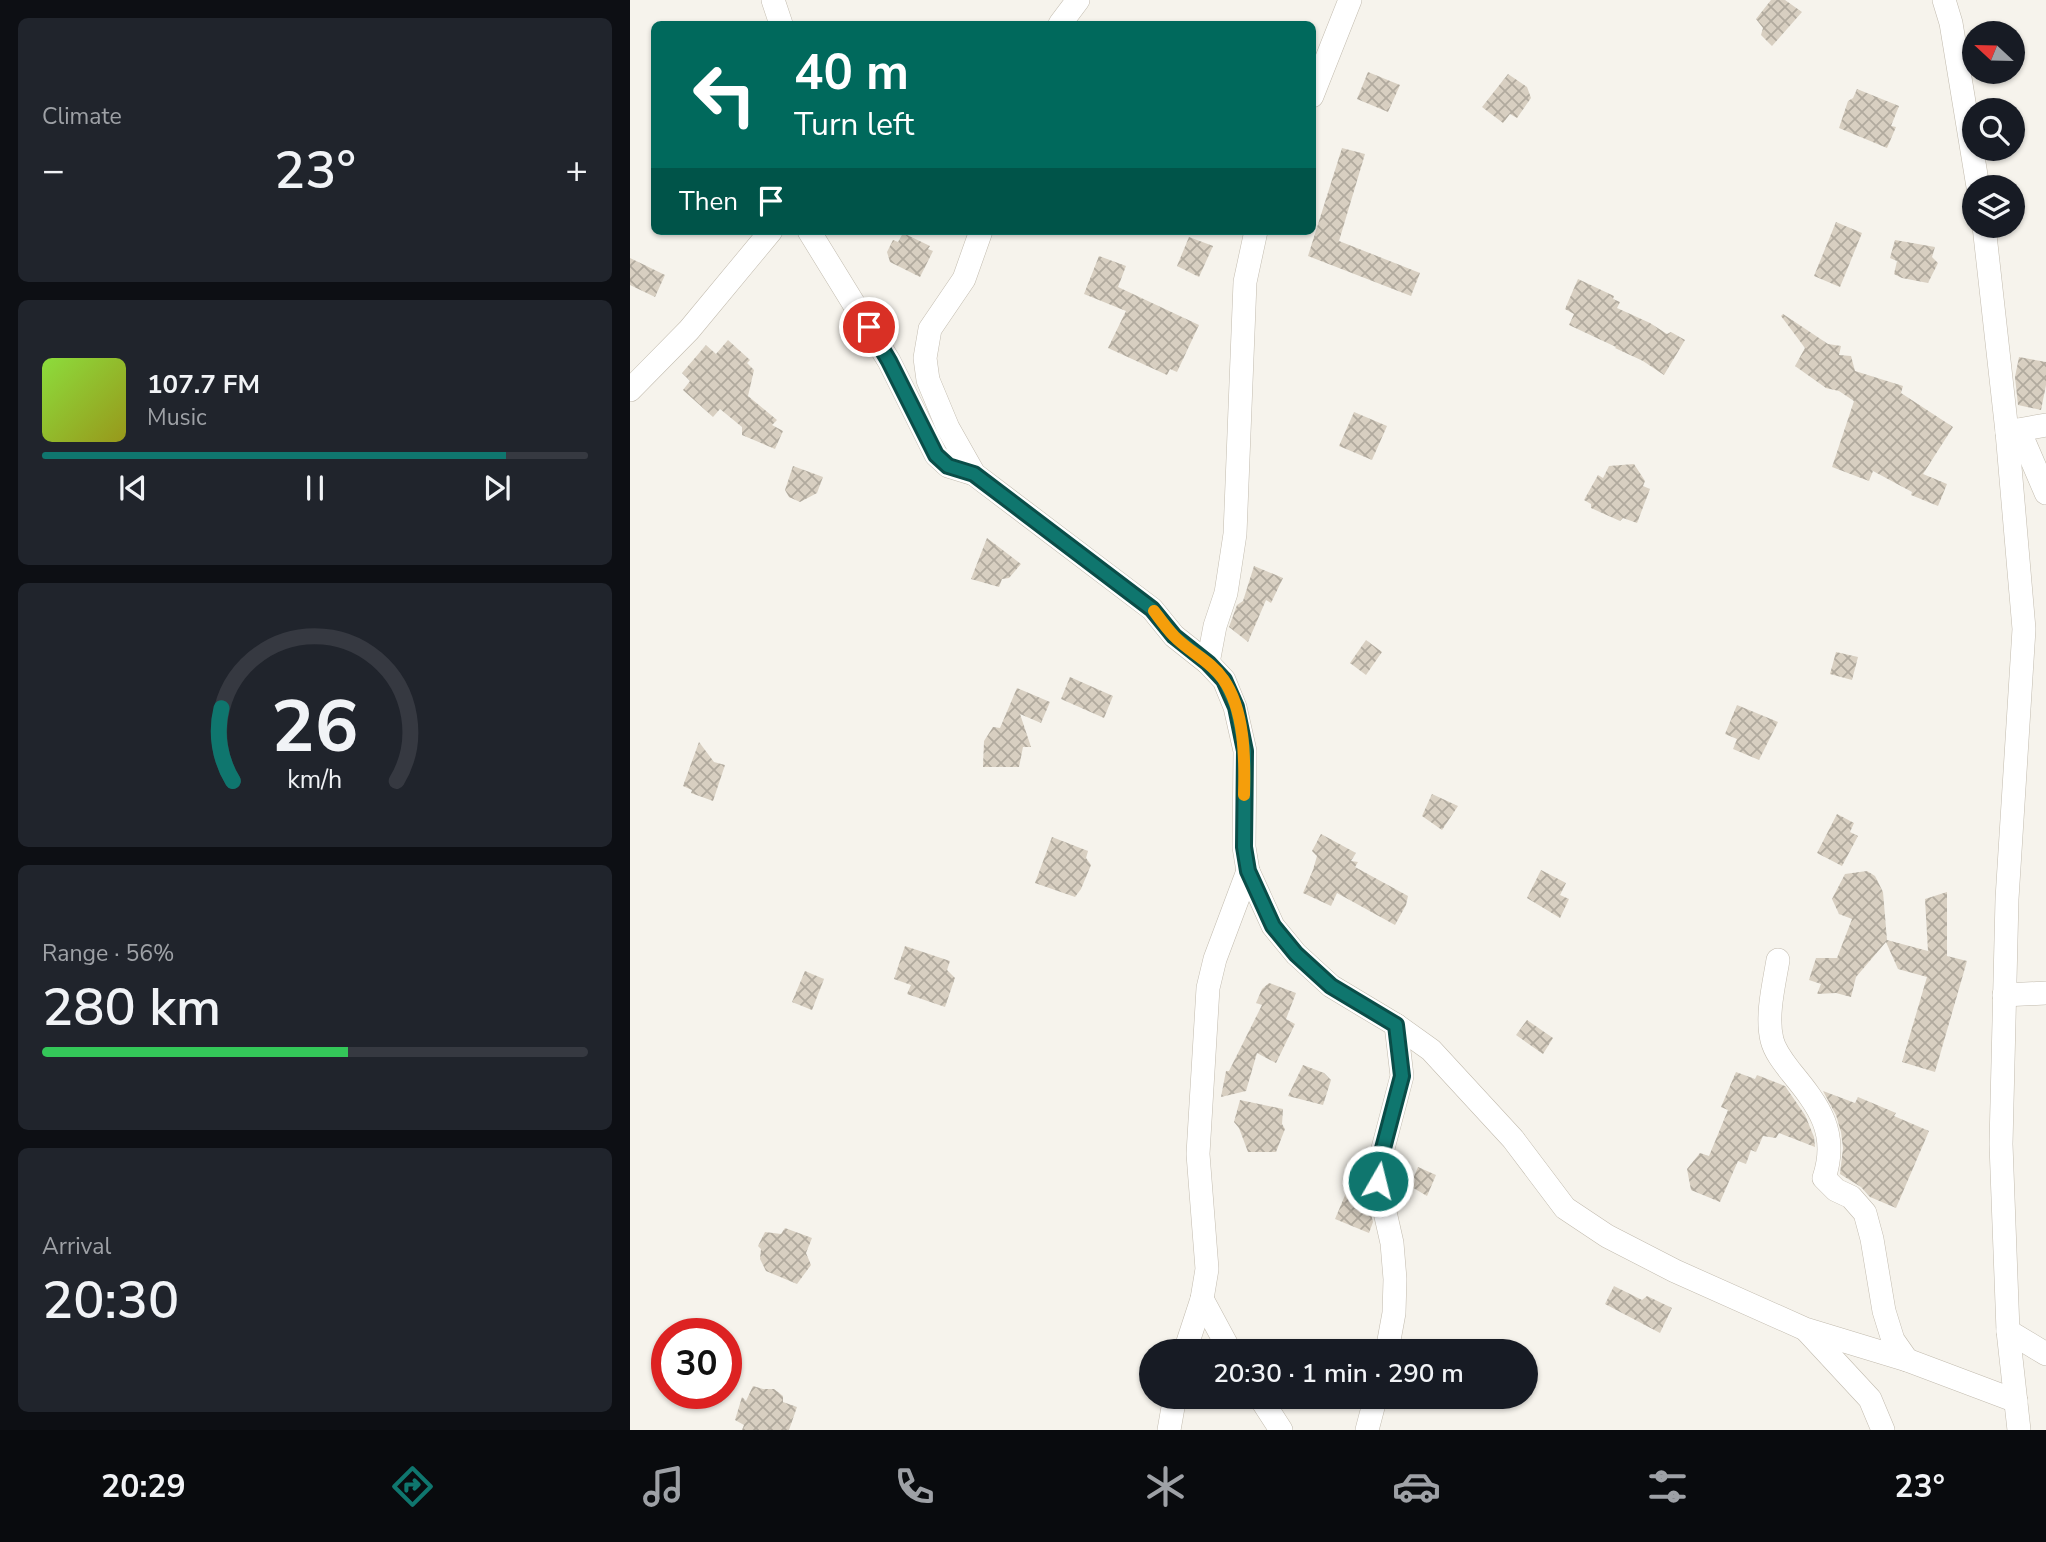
<!DOCTYPE html>
<html lang="en">
<head>
<meta charset="utf-8">
<style>
  body { margin:0; font-family:"Nunito Sans",sans-serif; background:#20242c; color:#f1f3f6; height:100vh; display:flex; flex-direction:column; font-size:26px; white-space:nowrap }
  * { box-sizing:border-box; margin:0 }
  p { font-size:23px; color:#9ea1a6 }
  .icon { flex:none; width:38px; height:38px; fill:none; stroke:currentColor; stroke-width:2; stroke-linecap:round; stroke-linejoin:round }
  .map { position:relative; flex:1; overflow:hidden }
  .details { display:flex; flex-direction:column; gap:18px; padding:18px; background:#0d0f14; width:630px }
  .details>* { flex:none }
  .top-card { position:absolute; left:21px; top:21px; width:665px; height:214px; border-radius:10px; box-shadow:0 2px 5px #0004; background:#00695c; color:#fff; overflow:hidden }
  .needle { width:46px; rotate:292deg }
  .buttons { position:absolute; left:1332px; top:21px; display:grid; gap:14px }
  .buttons a { display:grid; place-items:center; width:63px; height:63px; border-radius:50%; background:#171b24; box-shadow:0 2px 5px #0004; font-size:35px }
  .speed { position:absolute; left:21px; top:1318px; display:flex; gap:14px; font-size:35px; font-weight:700; text-align:center }
  .speed>* { display:grid; place-content:center; width:91px; height:91px; border-radius:50%; background:#171b24; box-shadow:0 2px 5px #0004; line-height:1 }
  .speed .limit { border:10px solid #d22; background:#fff; color:#111 }
  .pin { position:absolute; display:grid; place-items:center; width:60px; height:60px; color:#fff; margin:-30px; border:4px solid #fff; border-radius:50%; box-shadow:0 2px 7px #0007 }
  .me { position:absolute; width:77px; margin:-38px; rotate:8deg; stroke-linejoin:round; filter:drop-shadow(0 0 5px #0008) }
  .turn { display:flex; align-items:center; gap:24px; height:147px; padding:0 28px; font-size:32px }
  .turn .icon { width:91px; height:91px; stroke-width:2.5 }
  .turn b { display:block; font-size:49px; line-height:60px }
  .then { display:flex; align-items:center; height:66px; padding:0 28px; background:#0003; gap:14px; font-size:26px }
  .big { font-size:52px; font-weight:600; line-height:1.1 }
  .details .card { flex:1; display:flex; flex-direction:column; justify-content:center; gap:10px; min-width:0; padding:0 24px; border-radius:10px; background:#20242c }
  .details .dial { align-items:center; gap:0 }
  .dial svg { height:182px; overflow:visible; fill:none; stroke:#363941; stroke-width:7; stroke-linecap:round; text-anchor:middle }
  .dial text { fill:#f1f3f6; stroke:none }
  .song { display:flex; align-items:center; gap:21px }
  .cover { width:84px; height:84px; border-radius:10px; background:linear-gradient(135deg,hsl(90 70% 55%),hsl(60 70% 35%)) }
  .played { height:7px; border-radius:4px; background:linear-gradient(90deg,#0f766e 85%,#363941 85%) }
  .keys { display:flex; justify-content:space-around; direction:ltr }
  .heat { display:flex; justify-content:space-between; align-items:center; font-size:38px; direction:ltr }
  .charge { height:10px; border-radius:5px; background:linear-gradient(90deg,#34c759 56%,#363941 0) }
  .trip { position:absolute; left:509px; top:1339px; width:399px; height:70px; border-radius:35px; background:#171b24; box-shadow:0 2px 5px #0004; font-weight:600; line-height:70px; text-align:center }
  .tabs { display:flex; height:112px; justify-content:space-around; align-items:center; background:#090b0e; color:#9ea1a6 }
  .tabs .icon { width:49px; height:49px }
  .tabs .active { color:#0f766e }
  .tabs b { font-size:32px; color:#f1f3f6 }
  main { display:flex; flex:1; min-height:0 }
  .map>svg:first-child { display:block }
  .building { fill:url(#building-cross-hatch) }
  .lines { fill:none; stroke-linecap:round; stroke-linejoin:round }
  .street-casing { stroke:#c2bbae; stroke-width:24 }
  .street { stroke:#fff; stroke-width:23 }
  .route-casing { stroke:#0a4d48; stroke-width:18 }
  .route { stroke:#0f766e; stroke-width:12 }
  .slow { stroke:#f59e0b; stroke-width:12 }
</style>
</head>
<body>
<main>
<section class="details">
<div class="card"><p>Climate</p>
<div class="heat"><a>−</a><b class="big">23°</b><a>+</a></div>
</div>
<div class="card">
<div class="song"><i class="cover"></i><div><b>107.7 FM</b><p>Music</p></div></div>
<div class="played"></div>
<div class="keys"><svg class="icon" aria-label="previous" viewBox="0 0 24 24"><path d="M18 5L8 12l10 7zM5 5v14"/></svg><svg class="icon" aria-label="pause" viewBox="0 0 24 24"><path d="M8 5v14M16 5v14"/></svg><svg class="icon" aria-label="next" viewBox="0 0 24 24"><path d="M6 5l10 7-10 7zM19 5v14"/></svg></div>
</div>
<div class="card dial"><svg viewBox="0 0 100 80">
<path d="M14 69A42 42 0 1 1 86 69"/>
<path d="M14 69A42 42 0 0 1 9 37" stroke="#0f766e"/>
<text x="50" y="56" font-size="32" font-weight="700">26</text>
<text x="50" y="72" font-size="11">km/h</text>
</svg></div>
<div class="card"><p>Range · 56%</p><b class="big">280 km</b><div class="charge"></div></div>
<div class="card"><p>Arrival</p><b class="big">20:30</b></div>
</section>
<div class="map">
<svg width="1416" height="1430" viewBox="0 0 1416 1430">
  <defs>
    <pattern id="building-cross-hatch" width="8" height="8" patternUnits="userSpaceOnUse" patternTransform="scale(1.75)"><rect width="8" height="8" fill="#d8cfc1"/><path d="M0 0l8 8M0 8l8-8" fill="none" stroke="#b1aa9e"/></pattern>
  </defs>
  <rect width="100%" height="100%" fill="#f6f3ec"/>
  <g class="building">
    <path d="M1141 0H1155L1172 12 1142 46 1131 35 1133 28 1126 19Z"/>
    <path d="M738 72 770 85 758 112 727 99Z"/>
    <path d="M878 74 897 87 901 98 887 118 880 114 873 123 852 107Z"/>
    <path d="M1227 89 1269 106 1261 126 1266 127 1257 148 1209 128 1218 101 1223 98Z"/>
    <path d="M712 148 735 154 709 241 790 273 781 296 678 256Z"/>
    <path d="M1206 222 1232 233 1210 287 1184 276Z"/>
    <path d="M273 233 300 246 298 249 303 251 290 277 260 262 257 252 263 240 268 242Z"/>
    <path d="M559 237 583 246 569 277 547 266Z"/>
    <path d="M1265 240 1305 247 1302 257 1308 263 1298 283 1272 278 1264 274 1267 261 1260 258Z"/>
    <path d="M469 256 496 266 488 287 569 325 547 372 540 369 537 375 478 348 496 311 454 294Z"/>
    <path d="M0 258 35 275 25 297 0 285Z"/>
    <path d="M948 279 984 296 983 299 990 302 987 308 1020 323 1037 334 1041 332 1055 340 1034 375 1013 361 985 348 986 347 939 325 944 314 935 309Z"/>
    <path d="M1153 314 1198 344 1211 346 1209 355 1221 356 1225 371 1273 386 1271 393 1323 427 1293 474 1317 484 1308 506 1281 495 1282 492 1243 471 1239 481 1202 467 1224 401 1209 391 1196 388 1165 366 1175 348 1151 316Z"/>
    <path d="M98 340 120 360 117 363 124 370 118 396 147 420 142 425 153 431 145 449 112 435V427L90 409 83 417 53 390 60 381 52 373 76 345 86 354Z"/>
    <path d="M1389 357 1416 362V385L1411 410 1388 405 1385 377Z"/>
    <path d="M724 412 757 426 742 460 709 446Z"/>
    <path d="M1004 464 1015 481 1013 486 1020 489 1007 523 993 518 990 521 961 508V504L954 500 968 475 973 478 979 466Z"/>
    <path d="M163 466 193 477 187 493 170 502 159 497 155 490Z"/>
    <path d="M357 538 391 564 379 578 372 579 369 587 341 579Z"/>
    <path d="M624 566 653 578 641 603 636 600 618 642 599 627 607 605 613 601Z"/>
    <path d="M736 640 752 652 736 675 720 663Z"/>
    <path d="M1206 652 1228 657 1222 680 1200 674Z"/>
    <path d="M440 677 483 696 474 718 431 699Z"/>
    <path d="M387 688 420 702 411 723 390 714 401 747H393L389 767H353L354 741 363 727 370 728Z"/>
    <path d="M1107 705 1148 722 1129 760 1103 749 1107 739 1095 734Z"/>
    <path d="M69 742 84 762 95 765 83 801 61 793 62 790 53 786Z"/>
    <path d="M802 794 828 806 812 830 792 816Z"/>
    <path d="M1207 814 1224 823 1220 832 1228 836 1212 866 1187 853Z"/>
    <path d="M691 834 726 853 721 861 728 862 725 867 778 896 776 905 765 925 707 893 701 906 673 893 683 870 687 856 682 851Z"/>
    <path d="M422 837 458 851 456 858 461 865 451 889 445 897 405 883Z"/>
    <path d="M911 870 936 883 930 895 939 899 930 918 897 898Z"/>
    <path d="M1237 871 1245 876 1253 892 1257 940 1298 951 1295 899 1317 892V956L1337 961 1305 1072 1272 1062 1297 977 1268 969 1256 942 1226 977 1221 997 1206 993 1187 994 1191 984 1179 980 1186 958H1207L1222 919 1209 914 1202 899 1215 874Z"/>
    <path d="M275 946 320 961 317 970 325 978 315 1007 277 994 281 985 264 979Z"/>
    <path d="M175 971 194 979 182 1010 162 1002Z"/>
    <path d="M639 983 666 993 656 1019 665 1024 646 1063 627 1053 616 1091 591 1097 596 1071H599L632 1005 626 1003 632 989Z"/>
    <path d="M897 1020 923 1038 913 1054 886 1035Z"/>
    <path d="M673 1065 694 1073 701 1080 693 1105 658 1096Z"/>
    <path d="M1106 1072 1125 1079 1127 1075 1155 1086 1175 1115 1184 1137 1185 1147 1149 1133 1146 1138 1133 1136 1126 1152 1121 1150 1116 1164 1108 1161 1090 1202 1061 1190 1057 1169 1070 1153 1079 1156 1098 1110 1091 1107Z"/>
    <path d="M1193 1091 1225 1103 1228 1097 1266 1113 1264 1116 1299 1131 1266 1208 1240 1197 1231 1187 1210 1174 1213 1148 1211 1132 1206 1115Z"/>
    <path d="M610 1100 653 1109 652 1124 655 1129 646 1152H618L609 1128 604 1122Z"/>
    <path d="M788 1167 806 1175 797 1196 780 1186Z"/>
    <path d="M716 1193 738 1202 743 1222 739 1233 705 1219Z"/>
    <path d="M155 1228 182 1238 176 1253 181 1265 167 1284 136 1271 130 1259 131 1249 128 1246 135 1232 151 1234Z"/>
    <path d="M984 1286 1012 1300 1017 1296 1042 1308 1030 1333 975 1304Z"/>
    <path d="M123 1386 133 1389H144L153 1396V1402L167 1407 159 1430H112L114 1425 105 1420 112 1397 116 1401Z"/>
  </g>
  <g class="lines">
    <g class="street-casing">
      <g id="street">
        <path d="M143 0 151 24"/>
        <path d="M1314 0 1321 23 1348 187"/>
        <path d="M430 24 448 0"/>
        <path d="M682 96 720 0"/>
        <path d="M1354 226 1377 432 1394 629 1377 899 1371 1144 1378 1331 1389 1430"/>
        <path d="M179 231 259 361 306 455 318 466 344 474"/>
        <path d="M351 231 334 279 300 329 295 358 298 380 318 428 344 474 522 609 544 636 578 663 594 680 605 707 615 751 614 847 618 871 643 926 666 954 701 986 766 1025 801 1050 883 1139 935 1208 977 1236 1045 1271 1175 1329 1277 1360 1386 1401"/>
        <path d="M0 390 59 330 141 231"/>
        <path d="M1389 430 1416 493"/>
        <path d="M1377 432 1416 425"/>
        <path d="M578 663 585 626 596 593 605 534 615 282 626 231"/>
        <path d="M1148 960C1144 984 1136 1016 1142 1040 1145 1052 1154 1063 1161 1072 1189 1106 1209 1133 1194 1178L1206 1190 1221 1197 1235 1213 1242 1239 1254 1311 1263 1340 1277 1360"/>
        <path d="M1374 995 1416 993"/>
        <path d="M572 1299 600 1351"/>
        <path d="M1177 1331 1240 1399 1253 1430"/>
        <path d="M1378 1331 1416 1354"/>
        <path d="M555 1351 572 1299 577 1269 568 1154 578 988 585 959 618 871"/>
        <path d="M757 1351 764 1313 765 1279 762 1243 748 1181 751 1156 772 1076 766 1025"/>
        <path d="M629 1396 651 1430"/>
        <path d="M539 1430 545 1396"/>
        <path d="M737 1430 746 1396"/>
      </g>
    </g>
    <use href="#street" class="street"/>
  </g>
  <g class="lines">
    <g class="route-casing">
      <path id="route" d="M239 327 259 361 306 455 318 466 344 474 522 609 544 636 578 663 594 680 606 707 615 751 614 847 618 871 643 926 666 954 701 986 766 1025 772 1076 751 1156 748 1181"/>
    </g>
    <use href="#route" class="route"/>
    <path class="slow" d="M524 611C530 619 537 629 544 636 559 652 581 661 593 679 615 710 615 759 614 795"/>
  </g>
</svg>
<div class="buttons">
<a><svg class="needle" viewBox="-14 -14 28 28"><path d="M0-13l5 13h-10z" fill="#e53935"/><path d="M0 13l5-13h-10z" fill="#9ea1a6"/></svg></a>
<a><svg class="icon" aria-label="search" viewBox="0 0 24 24"><circle cx="10" cy="10" r="6"/><path d="M15 15l6 6"/></svg></a>
<a><svg class="icon" aria-label="layers" viewBox="0 0 24 24"><path d="M12 4l9 5-9 5-9-5zM3 14l9 5 9-5"/></svg></a>
</div>
<div class="speed"><div class="limit">30</div></div>
<div class="pin" style="left:239px;top:327px;background:#d93025"><svg class="icon" aria-label="arrive" viewBox="0 0 24 24"><path d="M6 21V4h12l-3 4 3 4H6"/></svg></div>
<svg class="me" style="left:748px;top:1181px" viewBox="-20 -20 40 40"><circle r="17" fill="#0f766e" stroke="#fff" stroke-width="3"/><path d="M0-11L8 9 0 5-8 9z" fill="#fff"/></svg>
<div class="trip">20:30 · 1 min · 290 m</div>
<div class="top-card">
<div class="turn"><svg class="icon" aria-label="left" viewBox="0 0 24 24"><path d="M17 20v-9H6M10 6l-5 5 5 5"/></svg><div><b>40 m</b>Turn left</div></div>
<div class="then">Then<svg class="icon" aria-label="arrive" viewBox="0 0 24 24"><path d="M6 21V4h12l-3 4 3 4H6"/></svg></div>
</div>
</div>
</main>
<nav class="tabs">
<b>20:29</b>
<svg class="icon active" aria-label="directions" viewBox="0 0 24 24"><path d="M12 3l9 9-9 9-9-9zM9 14v-3h6M13 9l2 2-2 2"/></svg>
<svg class="icon" aria-label="music" viewBox="0 0 24 24"><path d="M9 18V5l10-2v13"/><circle cx="6" cy="18" r="3"/><circle cx="16" cy="16" r="3"/></svg>
<svg class="icon" aria-label="phone" viewBox="0 0 24 24"><path d="M5 4h4l2 5-3 2q2 4 5 5l2-3 5 2v4C11 20 4 13 5 4z"/></svg>
<svg class="icon" aria-label="climate" viewBox="0 0 24 24"><path d="M12 3v18M4 7l16 10M4 17L20 7"/></svg>
<svg class="icon" aria-label="car" viewBox="0 0 24 24"><path d="M5 17H2v-5l4-1 3-4h7l3 4 3 1v5h-3M9 17h6M6 11h13"/><circle cx="7" cy="17" r="2"/><circle cx="17" cy="17" r="2"/></svg>
<svg class="icon" aria-label="filters" viewBox="0 0 24 24"><path d="M4 7h16M4 17h16"/><circle cx="9" cy="7" r="2"/><circle cx="15" cy="17" r="2"/></svg>
<b>23°</b>
</nav>
</body>
</html>
